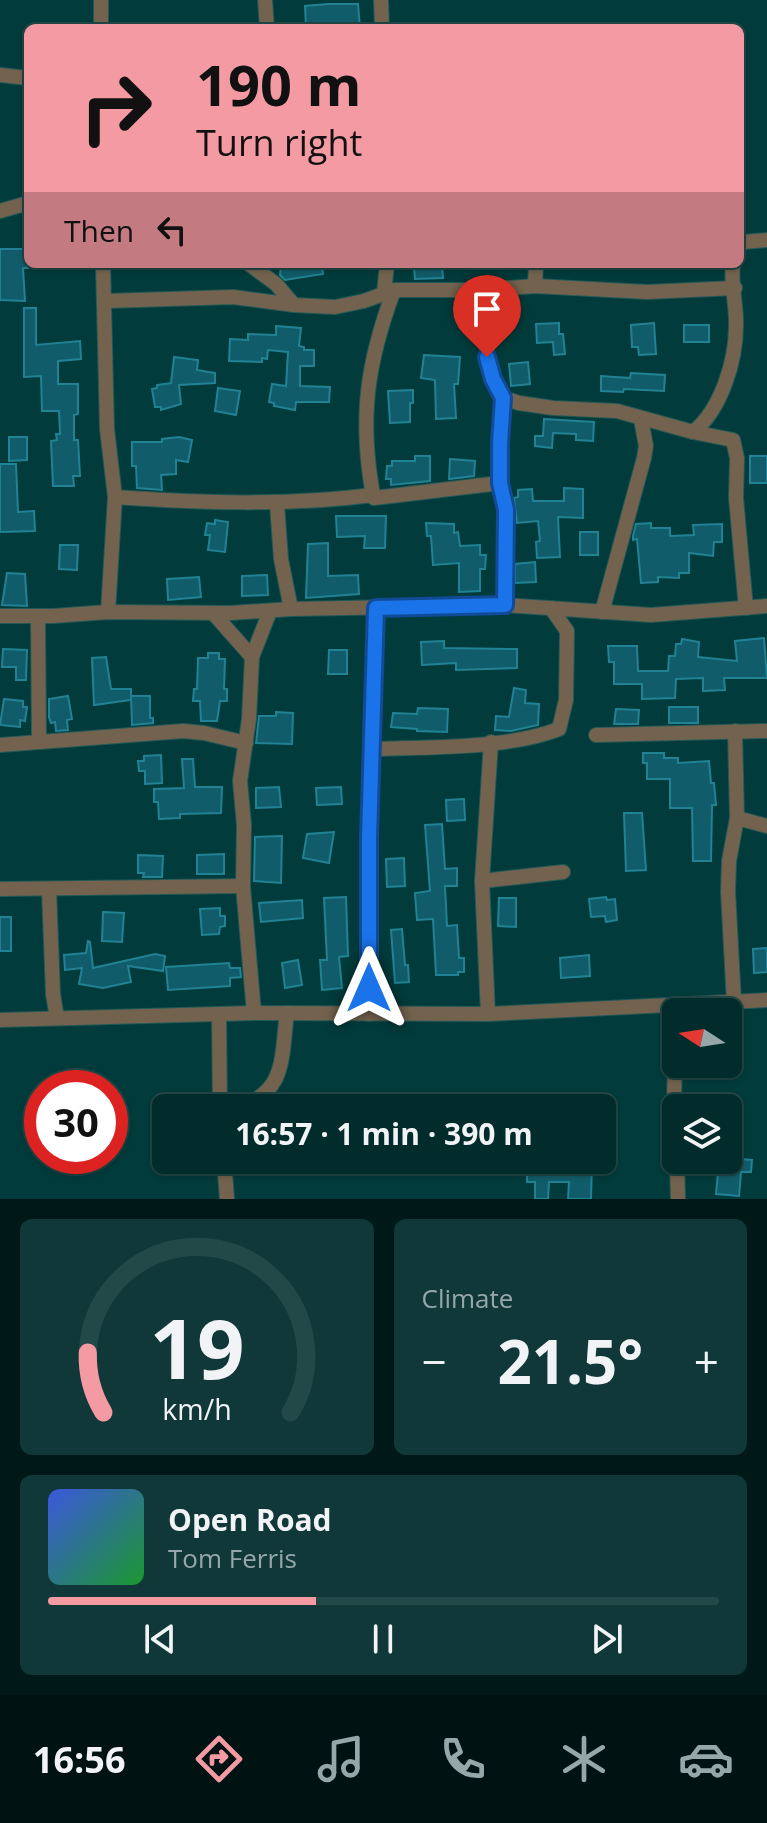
<!DOCTYPE html>
<html lang="en">
<head>
<meta charset="utf-8">
<style>
  body { margin:0; font-family:"Open Sans",sans-serif; background:#103838; color:#f1f3f6; height:100vh; display:flex; flex-direction:column; font-size:30px; white-space:nowrap }
  * { box-sizing:border-box; margin:0 }
  p { font-size:26px; color:#96a7a9 }
  .icon { flex:none; width:44px; height:44px; fill:none; stroke:currentColor; stroke-width:2; stroke-linecap:round; stroke-linejoin:round }
  .map { position:relative; height:1199px; overflow:hidden }
  .details { display:flex; flex-direction:column; gap:20px; padding:20px; background:#011818; flex:1 }
  .details>* { flex:none }
  .hud { position:absolute; left:24px; top:24px; width:720px; height:244px; border-radius:12px; box-shadow:0 2px 6px #0004,0 0 0 2px #234848; background:#f49aa2; color:#111; overflow:hidden }
  .needle { width:52px; rotate:282deg }
  .controls { position:absolute; left:662px; top:998px; display:grid; gap:16px }
  .controls a { display:grid; place-items:center; width:80px; height:80px; border-radius:12px; background:#022c2c; box-shadow:0 2px 6px #0004,0 0 0 2px #234848; font-size:40px }
  .speed { position:absolute; left:24px; top:1070px; display:flex; gap:16px; font-size:40px; font-weight:700; text-align:center }
  .speed>* { display:grid; place-content:center; width:104px; height:104px; border-radius:50%; background:#022c2c; box-shadow:0 2px 6px #0004,0 0 0 2px #234848; line-height:1 }
  .speed .limit { border:12px solid #d22; background:#fff; color:#111 }
  .pin { position:absolute; display:grid; place-items:center; width:68px; height:68px; color:#fff; margin:-82px -34px; border-radius:50% 50% 50% 0; rotate:-45deg; box-shadow:0 0 8px #0007 }
  .pin .icon { rotate:45deg }
  .me { position:absolute; width:88px; margin:-44px; rotate:0deg; stroke-linejoin:round; filter:drop-shadow(0 0 6px #0008) }
  .turn { display:flex; align-items:center; gap:28px; height:168px; padding:0 40px; font-size:36px }
  .turn .icon { width:104px; height:104px; stroke-width:2.5 }
  .turn b { display:block; font-size:56px; line-height:68px }
  .then { display:flex; align-items:center; height:76px; padding:0 40px; background:#0003; gap:16px; font-size:30px }
  .big { font-size:60px; font-weight:700; line-height:1.1 }
  .details .card { flex:1; display:flex; flex-direction:column; justify-content:center; gap:12px; min-width:0; padding:0 28px; border-radius:12px; background:#103838 }
  .details .dial { align-items:center; gap:0 }
  .dial svg { height:208px; overflow:visible; fill:none; stroke:#234848; stroke-width:7; stroke-linecap:round; text-anchor:middle }
  .dial text { fill:#f1f3f6; stroke:none }
  .song { display:flex; align-items:center; gap:24px }
  .cover { width:96px; height:96px; border-radius:12px; background:linear-gradient(135deg,hsl(230 70% 55%),hsl(130 70% 35%)) }
  .played { height:8px; border-radius:4px; background:linear-gradient(90deg,#f49aa2 40%,#234848 40%) }
  .keys { display:flex; justify-content:space-around; direction:ltr }
  .heat { display:flex; justify-content:space-between; align-items:center; font-size:44px; direction:ltr }
  .details .tiles { flex:1; display:grid; gap:20px; grid-template-columns:1fr 1fr }
  .card:last-child { grid-column:span 2 }
  .trip { position:absolute; left:152px; top:1094px; width:464px; height:80px; border-radius:12px; background:#022c2c; box-shadow:0 2px 6px #0004,0 0 0 2px #234848; font-weight:700; line-height:80px; text-align:center }
  .tab-bar { display:flex; height:128px; justify-content:space-around; align-items:center; background:#011212; color:#96a7a9 }
  .tab-bar .icon { width:56px; height:56px }
  .tab-bar .selected { color:#f49aa2 }
  .tab-bar b { font-size:36px; color:#f1f3f6 }
  .map>svg:first-child { display:block }
  .building { fill:#115c6a; stroke:#218294; stroke-width:2 }
  .lines { fill:none; stroke-linecap:round; stroke-linejoin:round }
  .minor-casing { stroke:#225958; stroke-width:16 }
  .minor { stroke:#73634e; stroke-width:14 }
  .route-casing { stroke:#114b97; stroke-width:20 }
  .route { stroke:#1a73e8; stroke-width:14 }
</style>
</head>
<body>
<div class="map">
<svg width="767" height="1199" viewBox="0 0 767 1199">
  <rect width="100%" height="100%" fill="#023b3b"/>
  <g class="building">
    <path d="M328 4H358L360 28 306 27 305 6Z"/>
    <path d="M0 249H28V268H23L25 301 0 300Z"/>
    <path d="M281 264H322L323 274 285 280 280 275Z"/>
    <path d="M430 264H442L443 278 415 279 414 268H430Z"/>
    <path d="M24 308H36V345L80 341 81 359 58 361V384H78V414L74 415V440H78L80 476H73L74 486H53L51 441 57 440 56 434H60L59 411H42L41 376 24 377Z"/>
    <path d="M559 323V334H563L565 354 554 355 553 342 537 343 536 324Z"/>
    <path d="M654 323 656 354 639 355 638 347H632L631 325Z"/>
    <rect x="684" y="325" width="25" height="17"/>
    <path d="M276 326 301 328 299 346 304 347V350H314V366H300V386L330 387 329 402H296L295 410 274 406V403L269 402 272 384 286 386 288 352 268 350 267 359 262 358V362L229 361 230 339 248 340V334L276 335Z"/>
    <path d="M424 355 460 357 458 384H454L456 418 436 419 435 380 421 378Z"/>
    <path d="M174 357 198 360 197 370 215 373V383L179 385 181 404 161 410V407H155L152 389 157 388V385L171 383Z"/>
    <path d="M528 362 530 384 511 386 509 364Z"/>
    <path d="M631 373 665 375 664 391 624 389 623 392 601 391V376L630 378Z"/>
    <path d="M218 388 240 391 236 415 215 411Z"/>
    <path d="M413 390V403H410V422L390 423 388 391Z"/>
    <path d="M544 419 594 422 593 441 576 440V434L553 433 552 448 535 446V436H543Z"/>
    <path d="M9 437H27V460L9 461Z"/>
    <path d="M179 437 192 440 188 462 176 460V474L161 475 162 490 137 488 136 466H132V442H162V439Z"/>
    <path d="M415 456H430V481L391 485V479H386L387 466H392V461H415Z"/>
    <rect x="750" y="456" width="17" height="27"/>
    <path d="M450 459 475 461 474 476 449 479Z"/>
    <path d="M0 464H16L18 512 34 511 35 531 0 532Z"/>
    <path d="M564 488 583 489V518L558 517 560 557 537 558 536 542 540 541 538 521 517 523 514 498 518 497V490L532 489 533 501H564Z"/>
    <path d="M336 516H386L385 548H364L365 536 337 537Z"/>
    <path d="M215 520 228 522 225 552 208 550 210 535H205L207 523 215 524Z"/>
    <path d="M426 523 454 524V533L458 532 460 546 480 545V555H486L485 569H480V591L459 592V563L433 565 431 536H427Z"/>
    <path d="M651 523V528H670V536L694 535 693 525 722 524V542H714L713 556 689 553V573H679V578L658 577V582L641 583 637 539 633 540V536L636 524Z"/>
    <rect x="580" y="532" width="18" height="23"/>
    <path d="M328 543V576L358 575 359 594 306 598 308 544Z"/>
    <path d="M60 545H78L77 570 59 569Z"/>
    <path d="M535 562 536 582 515 583V564Z"/>
    <path d="M7 573 25 574 27 606 2 605Z"/>
    <path d="M267 575 268 595 242 596V576Z"/>
    <path d="M199 577 201 597 168 600 167 579Z"/>
    <path d="M764 638 767 678H724L725 690 703 691V678L676 679 675 698 642 699V684H614V662H609L608 646H637L638 671H668L669 656H675L676 644H681L682 639 699 642 698 657 737 661 735 641Z"/>
    <path d="M444 641V648L517 649V668L456 670V663L422 665 421 642Z"/>
    <path d="M3 649 27 650 26 680H16V667H2Z"/>
    <path d="M329 650H347V674H328Z"/>
    <path d="M208 653H219V659H225L224 689H227V701H220L217 721H201L200 701H193L194 689H197L198 658H208Z"/>
    <path d="M106 657 111 689H131V700L94 705 92 658Z"/>
    <path d="M514 688 526 690 525 703 539 704 538 725 511 731 495 730 496 716 509 717Z"/>
    <path d="M68 696 72 719 67 720 68 730 56 731 55 722 51 723 49 717V699Z"/>
    <path d="M131 696H150V718H153V723L132 725Z"/>
    <path d="M4 699 23 701V707H27L25 721 20 720V727L0 725Z"/>
    <rect x="669" y="707" width="29" height="16"/>
    <path d="M418 708 448 709 447 732 417 731V729L391 727 393 713 417 714Z"/>
    <path d="M616 709 639 710 638 724H614Z"/>
    <path d="M276 712 293 713 292 744 256 743 259 716H276Z"/>
    <path d="M643 753H664V758H678V763L709 761 711 783H714L716 805H712L711 861H693L692 808H670V779H647V763H643Z"/>
    <path d="M161 755 162 783 145 784V771H139L138 761H144V756Z"/>
    <path d="M182 759H193L195 787H222L221 813 180 814V818L159 819 158 802H154V789L184 788Z"/>
    <path d="M279 787 281 807 256 808V788Z"/>
    <path d="M341 787 342 804 317 805 316 788Z"/>
    <path d="M464 799 465 820 447 821 446 800Z"/>
    <path d="M624 813H642L646 870 626 871Z"/>
    <path d="M442 824 445 869 457 868V886H445L447 926 457 925 459 958H464V972H458V975H436L433 919 417 920 415 893 430 891 425 825Z"/>
    <path d="M334 832 329 863 303 858 307 834Z"/>
    <path d="M282 836 281 883 254 881 255 837Z"/>
    <path d="M224 854V874H197V855Z"/>
    <path d="M138 855 163 856 162 877H143L144 873H138Z"/>
    <path d="M404 858 405 886 387 887 386 859Z"/>
    <path d="M346 897 348 956 339 957 342 988 322 990 320 960H327L324 898Z"/>
    <path d="M606 897 607 900 615 899 617 920 606 922 605 916 591 917 589 899Z"/>
    <path d="M499 898H516V927L498 926Z"/>
    <path d="M302 900 303 918 261 922 259 903Z"/>
    <path d="M220 908V916H225V926L220 927 219 934 202 935 200 909Z"/>
    <path d="M103 912 124 913 122 942 102 941Z"/>
    <rect x="0" y="917" width="11" height="34"/>
    <path d="M402 929 405 965H408L409 982 395 983 391 930Z"/>
    <path d="M88 941 90 942 93 968 155 954 165 956 163 971 128 966 131 982 103 988 79 984 82 968 65 970 64 955 86 953Z"/>
    <path d="M767 948V972L754 973 753 949Z"/>
    <path d="M589 955 590 976 561 978 560 958Z"/>
    <path d="M298 960 302 985 285 988 282 963Z"/>
    <path d="M229 963 230 968H240L241 977 230 978V986L168 990 166 967Z"/>
    <path d="M728 1158 752 1160 751 1172H741L739 1196 716 1194 719 1160Z"/>
    <path d="M527 1160H592L591 1199H568L569 1182H549L548 1199H535V1182H527Z"/>
  </g>
  <g class="lines">
    <g class="minor-casing">
      <g id="minor">
        <path d="M265 0 267 28"/>
        <path d="M381 0 382 28"/>
        <path d="M101 28V0"/>
        <path d="M0 75 28 78"/>
        <path d="M0 211 28 203"/>
        <path d="M740 246 743 242 767 240"/>
        <path d="M103 264 107 429 115 497 108 612"/>
        <path d="M249 264 276 284 294 305"/>
        <path d="M535 286 536 264"/>
        <path d="M488 289C487 325 481 366 503 398L519 403 553 408 617 411 693 432 733 440 737 458 736 498 746 608"/>
        <path d="M384 293 387 264"/>
        <path d="M106 301 233 297 294 305 335 307 364 301 394 290H478L535 286 647 292 735 288"/>
        <path d="M503 398 500 443V483L506 510 505 605"/>
        <path d="M693 432C721 410 736 361 736 326 737 306 730 283 733 264"/>
        <path d="M373 495C359 418 367 363 394 290"/>
        <path d="M115 497C202 503 287 506 373 495L374 498 500 483"/>
        <path d="M277 504 281 559 291 609"/>
        <path d="M602 612 644 458 646 446 641 419"/>
        <path d="M214 614 252 657"/>
        <path d="M0 616H53L108 612 230 613 291 609 505 605 651 615 767 606"/>
        <path d="M38 617 39 742"/>
        <path d="M596 735 767 731"/>
        <path d="M0 745 183 731 204 733 246 743"/>
        <path d="M372 749C427 747 508 749 559 729L566 700 567 631 551 608"/>
        <path d="M737 818 767 826"/>
        <path d="M482 881 563 872"/>
        <path d="M0 889 243 886"/>
        <path d="M49 890 53 994 57 1018"/>
        <path d="M734 1002 728 892 729 861 737 818 735 731"/>
        <path d="M254 1013 243 886 244 825 240 781 249 719 252 657 270 611"/>
        <path d="M219 1014 220 1108"/>
        <path d="M369 1014V838L376 608"/>
        <path d="M488 1014 482 881 491 742"/>
        <path d="M0 1020 254 1013 488 1014 767 1000"/>
        <path d="M676 1024 674 1101 676 1146"/>
        <path d="M235 1108C287 1094 281 1058 287 1013"/>
        <path d="M224 1160 227 1199"/>
        <path d="M677 1160 678 1199"/>
      </g>
    </g>
    <use href="#minor" class="minor"/>
  </g>
  <g class="lines">
    <g class="route-casing">
      <path id="route" d="M369 988V838L376 608 505 605 506 510 500 483V443L503 398 493 379 487 357"/>
    </g>
    <use href="#route" class="route"/>
  </g>
</svg>
<div class="controls">
<a><svg class="needle" viewBox="-14 -14 28 28"><path d="M0-13l5 13h-10z" fill="#e53935"/><path d="M0 13l5-13h-10z" fill="#96a7a9"/></svg></a>
<a><svg class="icon" aria-label="layers" viewBox="0 0 24 24"><path d="M12 4l9 5-9 5-9-5zM3 14l9 5 9-5"/></svg></a>
</div>
<div class="speed"><div class="limit">30</div></div>
<div class="pin" style="left:487px;top:357px;background:#d93025"><svg class="icon" aria-label="arrive" viewBox="0 0 24 24"><path d="M6 21V4h12l-3 4 3 4H6"/></svg></div>
<svg class="me" style="left:369px;top:988px" viewBox="-20 -20 40 40"><path d="M0-17L14 15 0 8-14 15z" fill="#1a73e8" stroke="#fff" stroke-width="4"/></svg>
<div class="trip">16:57 · 1 min · 390 m</div>
<div class="hud">
<div class="turn"><svg class="icon" aria-label="right" viewBox="0 0 24 24"><path d="M7 20v-9h11M14 6l5 5-5 5"/></svg><div><b>190 m</b>Turn right</div></div>
<div class="then">Then<svg class="icon" aria-label="left" viewBox="0 0 24 24"><path d="M17 20v-9H6M10 6l-5 5 5 5"/></svg></div>
</div>
</div>
<section class="details">
<div class="tiles">
<div class="card dial"><svg viewBox="0 0 100 80">
<path d="M14 69A42 42 0 1 1 86 69"/>
<path d="M14 69A42 42 0 0 1 8 46" stroke="#f49aa2"/>
<text x="50" y="56" font-size="32" font-weight="700">19</text>
<text x="50" y="72" font-size="11">km/h</text>
</svg></div>
<div class="card"><p>Climate</p>
<div class="heat"><a>−</a><b class="big">21.5°</b><a>+</a></div>
</div>
<div class="card">
<div class="song"><i class="cover"></i><div><b>Open Road</b><p>Tom Ferris</p></div></div>
<div class="played"></div>
<div class="keys"><svg class="icon" aria-label="previous" viewBox="0 0 24 24"><path d="M18 5L8 12l10 7zM5 5v14"/></svg><svg class="icon" aria-label="pause" viewBox="0 0 24 24"><path d="M8 5v14M16 5v14"/></svg><svg class="icon" aria-label="next" viewBox="0 0 24 24"><path d="M6 5l10 7-10 7zM19 5v14"/></svg></div>
</div>
</div>
</section>
<nav class="tab-bar">
<b>16:56</b>
<svg class="icon selected" aria-label="directions" viewBox="0 0 24 24"><path d="M12 3l9 9-9 9-9-9zM9 14v-3h6M13 9l2 2-2 2"/></svg>
<svg class="icon" aria-label="music" viewBox="0 0 24 24"><path d="M9 18V5l10-2v13"/><circle cx="6" cy="18" r="3"/><circle cx="16" cy="16" r="3"/></svg>
<svg class="icon" aria-label="phone" viewBox="0 0 24 24"><path d="M5 4h4l2 5-3 2q2 4 5 5l2-3 5 2v4C11 20 4 13 5 4z"/></svg>
<svg class="icon" aria-label="climate" viewBox="0 0 24 24"><path d="M12 3v18M4 7l16 10M4 17L20 7"/></svg>
<svg class="icon" aria-label="car" viewBox="0 0 24 24"><path d="M5 17H2v-5l4-1 3-4h7l3 4 3 1v5h-3M9 17h6M6 11h13"/><circle cx="7" cy="17" r="2"/><circle cx="17" cy="17" r="2"/></svg>
</nav>
</body>
</html>
